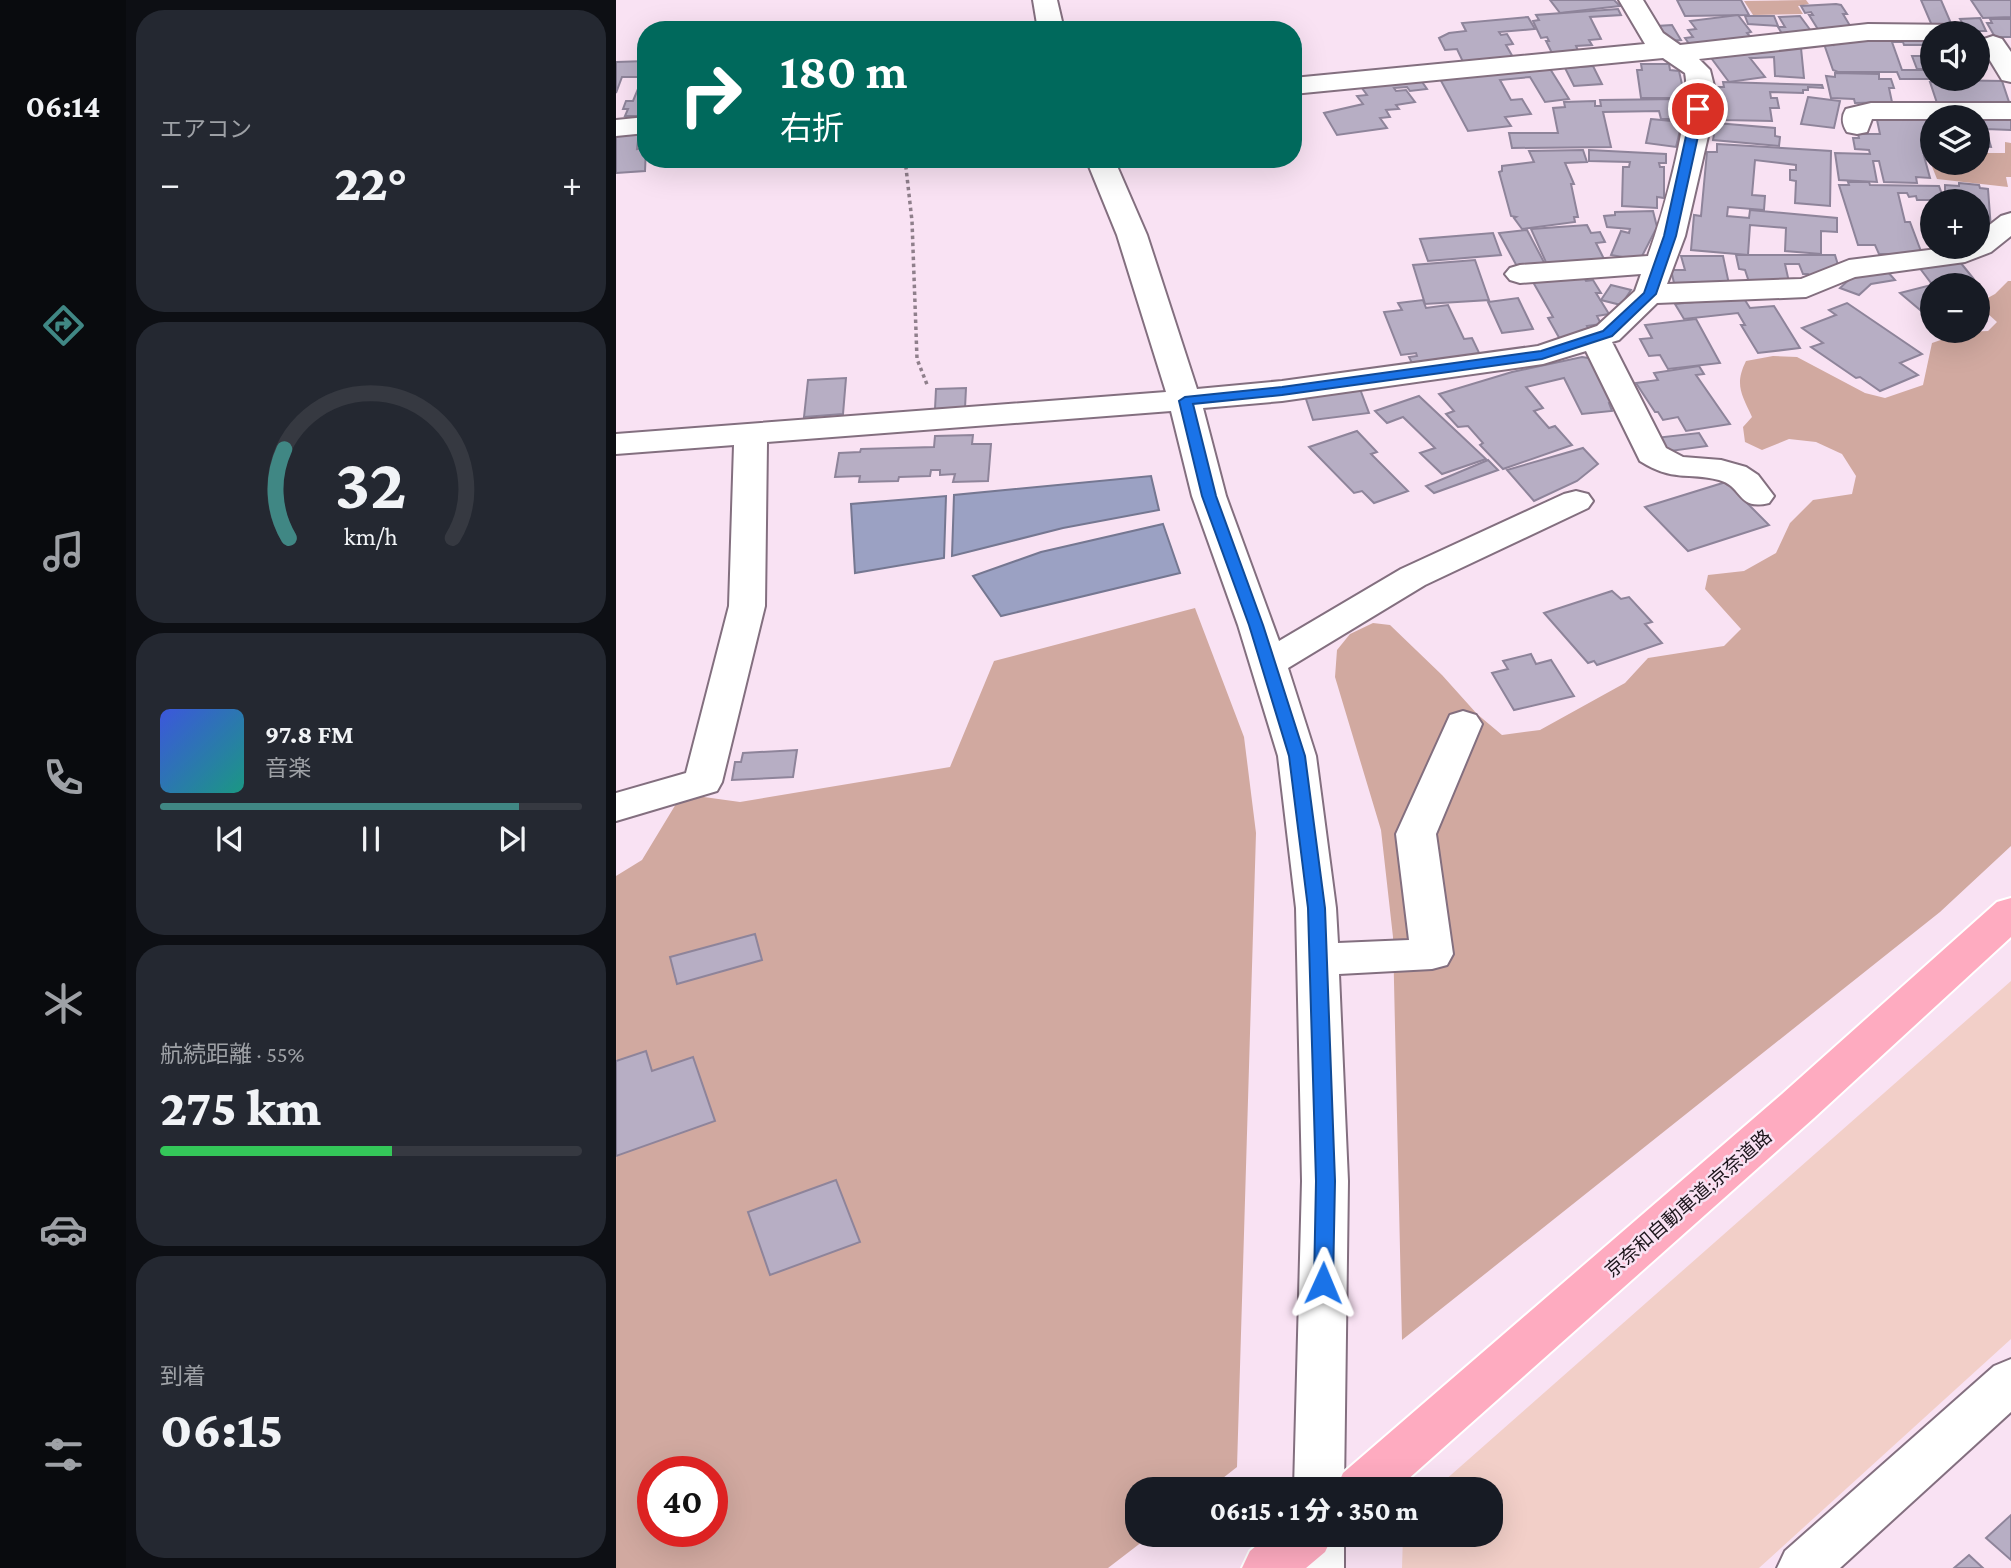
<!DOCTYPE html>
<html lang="ja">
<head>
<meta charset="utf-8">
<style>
  body { margin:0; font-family:"Crimson Pro","Noto Sans JP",serif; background:#242831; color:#f1f3f6; height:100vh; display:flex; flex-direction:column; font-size:26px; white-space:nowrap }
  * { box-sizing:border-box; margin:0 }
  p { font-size:23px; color:#9ea1a6 }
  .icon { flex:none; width:38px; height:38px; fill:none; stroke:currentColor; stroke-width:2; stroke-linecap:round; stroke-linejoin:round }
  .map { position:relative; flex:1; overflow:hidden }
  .panel { display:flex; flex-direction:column; gap:10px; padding:10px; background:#0d0f14; width:490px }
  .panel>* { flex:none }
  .hud { position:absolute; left:21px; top:21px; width:665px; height:147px; border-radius:28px; box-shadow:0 7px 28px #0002; background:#00695c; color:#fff; overflow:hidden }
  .fabs { position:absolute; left:1304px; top:21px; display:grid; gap:14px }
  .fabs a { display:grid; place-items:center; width:70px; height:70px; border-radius:50%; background:#171b24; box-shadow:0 7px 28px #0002; font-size:35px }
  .speed { position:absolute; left:21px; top:1456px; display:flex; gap:14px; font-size:35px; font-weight:700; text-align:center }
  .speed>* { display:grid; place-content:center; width:91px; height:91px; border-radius:50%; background:#171b24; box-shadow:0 7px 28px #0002; line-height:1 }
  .speed .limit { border:10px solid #d22; background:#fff; color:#111 }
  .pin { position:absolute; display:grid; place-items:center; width:60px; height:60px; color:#fff; margin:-30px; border:4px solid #fff; border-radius:50%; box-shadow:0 2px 7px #0007 }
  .me { position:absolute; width:77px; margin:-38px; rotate:1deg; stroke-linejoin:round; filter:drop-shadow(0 0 5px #0008) }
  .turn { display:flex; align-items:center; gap:24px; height:147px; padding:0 28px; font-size:32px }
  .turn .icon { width:91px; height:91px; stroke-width:2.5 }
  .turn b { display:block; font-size:49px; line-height:60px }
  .big { font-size:52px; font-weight:800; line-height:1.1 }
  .panel .card { flex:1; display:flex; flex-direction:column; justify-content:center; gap:10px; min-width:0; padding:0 24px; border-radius:28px; background:#242831 }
  .panel .dial { align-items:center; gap:0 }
  .dial svg { height:182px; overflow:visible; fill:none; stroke:#363941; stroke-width:7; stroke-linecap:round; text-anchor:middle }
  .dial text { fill:#f1f3f6; stroke:none }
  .song { display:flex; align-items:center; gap:21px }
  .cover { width:84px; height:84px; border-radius:10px; background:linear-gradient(135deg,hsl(230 70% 55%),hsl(170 70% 35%)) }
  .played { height:7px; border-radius:4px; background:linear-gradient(90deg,#408784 85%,#363941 85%) }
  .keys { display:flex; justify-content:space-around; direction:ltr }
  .heat { display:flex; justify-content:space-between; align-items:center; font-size:38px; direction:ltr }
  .charge { height:10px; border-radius:5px; background:linear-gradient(90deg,#34c759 55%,#363941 0) }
  .trip { position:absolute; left:509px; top:1477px; width:378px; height:70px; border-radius:28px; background:#171b24; box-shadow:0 7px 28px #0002; font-weight:800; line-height:70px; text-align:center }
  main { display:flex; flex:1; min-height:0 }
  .tabs { display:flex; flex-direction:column; width:126px; justify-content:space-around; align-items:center; background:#090b0e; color:#9ea1a6 }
  .tabs .icon { width:49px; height:49px }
  .tabs .selected { color:#408784 }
  .tabs b { font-size:32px; color:#f1f3f6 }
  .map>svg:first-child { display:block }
  .green { fill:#f2cfc8 }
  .forest { fill:#d1a9a0; fill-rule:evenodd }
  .water { fill:#9ba1c3; stroke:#757791; stroke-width:2 }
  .building { fill:#b7aec4; stroke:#8e849a; stroke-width:2 }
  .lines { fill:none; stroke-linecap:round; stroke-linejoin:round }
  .minor-casing { stroke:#836f7f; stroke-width:4 }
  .highway-casing { stroke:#fff; stroke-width:4 }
  .path { stroke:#8f7f8b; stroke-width:3.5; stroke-dasharray:3.5 3.5; stroke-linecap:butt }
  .minor { fill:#fff; fill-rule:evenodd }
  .highway { fill:#feabc0; fill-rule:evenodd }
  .route { fill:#1a73e8; stroke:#114b97; stroke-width:2 }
  .labels { text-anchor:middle; stroke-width:5; stroke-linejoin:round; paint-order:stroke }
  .street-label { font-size:19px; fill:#1c151b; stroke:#f9e2f3 }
</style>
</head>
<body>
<main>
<nav class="tabs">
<b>06:14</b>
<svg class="icon selected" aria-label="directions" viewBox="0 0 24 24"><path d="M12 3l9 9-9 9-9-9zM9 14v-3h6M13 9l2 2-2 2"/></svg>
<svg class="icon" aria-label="music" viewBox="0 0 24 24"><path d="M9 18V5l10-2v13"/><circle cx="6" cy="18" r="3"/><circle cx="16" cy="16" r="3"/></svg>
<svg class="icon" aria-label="phone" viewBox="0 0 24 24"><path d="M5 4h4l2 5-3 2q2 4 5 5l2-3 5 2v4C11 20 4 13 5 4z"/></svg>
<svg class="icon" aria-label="climate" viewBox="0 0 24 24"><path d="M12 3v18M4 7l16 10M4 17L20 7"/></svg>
<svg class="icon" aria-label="car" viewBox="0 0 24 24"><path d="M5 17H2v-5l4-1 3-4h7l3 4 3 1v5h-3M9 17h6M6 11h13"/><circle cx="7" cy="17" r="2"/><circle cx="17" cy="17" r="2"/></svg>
<svg class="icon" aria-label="filters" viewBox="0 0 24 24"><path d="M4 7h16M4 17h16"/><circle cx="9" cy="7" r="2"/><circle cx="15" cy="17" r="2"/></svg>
</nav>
<section class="panel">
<div class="card"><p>エアコン</p>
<div class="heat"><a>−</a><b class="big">22°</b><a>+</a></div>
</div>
<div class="card dial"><svg viewBox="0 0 100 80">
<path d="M14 69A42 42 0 1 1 86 69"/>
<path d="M14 69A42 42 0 0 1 12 30" stroke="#408784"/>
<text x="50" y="56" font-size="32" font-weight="700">32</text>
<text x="50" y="72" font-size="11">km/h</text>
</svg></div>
<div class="card">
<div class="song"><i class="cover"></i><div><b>97.8 FM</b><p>音楽</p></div></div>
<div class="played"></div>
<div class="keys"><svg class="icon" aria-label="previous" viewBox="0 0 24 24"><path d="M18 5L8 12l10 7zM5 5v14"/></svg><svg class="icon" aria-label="pause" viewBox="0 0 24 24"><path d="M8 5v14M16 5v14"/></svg><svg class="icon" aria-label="next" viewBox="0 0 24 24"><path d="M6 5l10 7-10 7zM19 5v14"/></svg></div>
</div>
<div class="card"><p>航続距離 · 55%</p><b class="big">275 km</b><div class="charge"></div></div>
<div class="card"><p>到着</p><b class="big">06:15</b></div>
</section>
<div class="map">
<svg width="1395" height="1568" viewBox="0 0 1395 1568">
  <rect width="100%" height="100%" fill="#f9e2f3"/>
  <path class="green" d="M1395 981V1339L1143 1568H786L787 1535H875V1489H819Z"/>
  <g class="forest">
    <path d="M1190 0 1193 4 1182 6 1187 14 1137 15 1128 1Z"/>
    <path d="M1389 142 1395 143V177H1390L1392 187 1321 179 1313 159H1316V163H1362V153H1389Z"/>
    <path d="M1392 281H1395V846L1324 912 786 1340 777 937 765 830 719 677 721 650 734 634 757 623 774 625 826 675 861 714 886 735 924 730 1009 683 1032 658 1108 646 1125 629 1089 589 1092 575 1128 571 1160 553 1174 523 1197 500 1236 494 1240 476 1226 454 1200 442 1173 439 1146 450 1129 442 1127 427 1136 417C1126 395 1118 385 1130 361L1157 356 1181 357 1249 393 1269 398 1307 385 1316 343 1348 332 1372 331 1381 322 1371 313 1368 300 1379 294Z"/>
    <path d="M579 608 628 737 640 833 621 1467 593 1489H522V1535H535L492 1568H0V876L26 860 66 794 124 802 334 767 378 661ZM37 1472H96V1531H37Z"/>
  </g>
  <g class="water">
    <path d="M535 476 543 510 447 528 336 556 338 495Z"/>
    <path d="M330 496 328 558 239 573 235 504Z"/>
    <path d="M547 524 564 573 385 616 357 576 425 552Z"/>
  </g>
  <g class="building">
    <path d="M934 0H998L1004 6 944 13Z"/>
    <path d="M1061 0H1125L1133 15 1069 16Z"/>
    <path d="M1305 0H1325L1337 28H1317Z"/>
    <path d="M1355 0H1395V17L1367 18Z"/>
    <path d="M1220 4 1225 5 1231 14H1227L1236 29 1203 31 1193 15H1197L1195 12 1189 13 1185 6Z"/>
    <path d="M1002 9 1005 15 974 17 985 39 973 40 976 45 960 46 964 55 938 57 930 41H933L931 37 925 38 917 21 923 20 920 15Z"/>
    <path d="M1122 15 1135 32 1131 33 1138 41 1076 48 1069 38 1077 37 1072 30 1080 29 1074 21Z"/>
    <path d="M1129 16H1158L1162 26 1132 24Z"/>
    <path d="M1184 16 1198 35 1168 37 1162 27H1169L1163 17Z"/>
    <path d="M912 17 919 29 883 32 885 35 891 34 897 44 890 45 898 59 848 64 841 49 829 50 823 38 833 33 850 31 846 23Z"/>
    <path d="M1364 18 1370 31H1351L1344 19Z"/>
    <path d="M1374 19H1395V37H1379L1371 23H1376Z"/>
    <path d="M1056 25 1065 40 1051 41 1041 26Z"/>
    <path d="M1316 36V50L1314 45H1288L1287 42H1276L1286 70H1316V79H1332H1284L1281 72H1222L1217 70 1208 44 1217 45 1215 39Z"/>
    <path d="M1162 46 1185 48 1188 78 1159 76 1158 57 1139 58H1134L1149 77 1113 82 1093 55Z"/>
    <path d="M1296 56H1316V69H1301Z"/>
    <path d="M30 61V116H9L12 109H7L10 101H17L27 77H6L0 93V62Z"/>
    <path d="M931 64 953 99 929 102 914 77 884 80 895 100 906 99 915 114 889 117 895 126 852 131 823 77Z"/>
    <path d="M1025 64H1053L1054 70 1063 71 1069 98H1025L1021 70H1026Z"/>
    <path d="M977 66 986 84 958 86 949 68Z"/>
    <path d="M1219 73 1263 74V79H1275L1278 88H1273L1276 102 1239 103 1238 99 1215 98 1210 76 1219 77Z"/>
    <path d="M802 76 811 89 794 91 791 87 778 88 780 91 790 90 799 102 780 105 783 109 770 110 774 117 764 118 771 128 721 135 708 113 747 104 741 96 751 95 743 84Z"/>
    <path d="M1324 80 1386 81 1394 105 1321 103 1314 82H1325Z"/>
    <path d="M1107 82 1206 85 1207 88 1192 87V90H1187V93L1154 92 1155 98H1161L1163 108H1154L1156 121 1107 120 1102 87H1108Z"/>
    <path d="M1192 97 1224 101 1218 128 1185 124Z"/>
    <path d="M1064 99 1070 119H1045L1043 111 987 112 995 147 896 148 893 133H942L937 108 949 107 948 102 979 101V106H985L984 100Z"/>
    <path d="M1281 115 1313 116 1316 156H1308L1314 178 1300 177 1301 183 1268 182 1263 161H1257L1261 182 1223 180 1219 153 1254 154 1253 150 1239 149 1237 138H1243L1242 134H1264L1261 120H1282Z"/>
    <path d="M1362 117 1395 118V130L1370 129 1375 147 1362 146Z"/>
    <path d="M1035 119 1066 122 1060 147 1030 143Z"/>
    <path d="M1100 123 1159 128V136L1164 137 1163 146 1097 140Z"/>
    <path d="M23 131 21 149 30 148 29 171 0 173V132Z"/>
    <path d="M1101 144 1215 151 1214 206 1179 203 1180 181 1174 180V170H1180V165L1139 160 1136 195 1149 196 1148 210 1112 207 1111 216 1133 218 1134 210 1221 218V232L1205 231V254L1169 251 1170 228 1134 225 1132 255 1075 250 1078 215 1085 216 1091 152H1101Z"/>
    <path d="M967 150 971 162 949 163 958 184H955L962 217H958L959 222 906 229 898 218 900 217 895 216 883 172 886 171V166L918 162 913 151Z"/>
    <path d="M973 150 1050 154V163H1043L1044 167H1048V198L1041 197V208L1006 206 1007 167H1013L1014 162 973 161Z"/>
    <path d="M1232 182H1253L1254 185 1323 186 1328 200H1301L1300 196 1293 197 1291 193H1282L1289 222H1294L1306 254H1263L1259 245H1242L1223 185H1233Z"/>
    <path d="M1343 183 1363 185 1364 188 1372 189 1375 229 1363 228V235L1362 201H1329V185L1343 186Z"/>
    <path d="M1037 211 1041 227 1024 260 995 255 1005 231 1013 233 1014 229 991 227 988 216 999 215V212Z"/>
    <path d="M971 225 975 233 984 232 989 242 980 243 989 261 933 269 915 229Z"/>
    <path d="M911 230 931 268 904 272 883 233Z"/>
    <path d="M877 233 885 255 812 261 804 239Z"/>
    <path d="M1120 255H1219L1222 265 1195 278 1192 274H1187L1183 264H1169L1173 282H1133L1129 270 1123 269Z"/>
    <path d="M1065 256H1107L1113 284 1058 283 1055 270H1069Z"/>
    <path d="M859 260 873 300 809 304 797 265Z"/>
    <path d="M1344 262 1357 278 1315 283 1303 267Z"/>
    <path d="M1271 271 1279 280 1255 284 1243 295 1224 288 1238 275Z"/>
    <path d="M966 274 970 281 977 280 985 293H980L993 314 981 316 985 324 971 326 975 333 945 341 932 318 937 317 917 282Z"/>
    <path d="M1319 284 1321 285H1316V320L1284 293Z"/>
    <path d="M995 285 1015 290 1005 305 985 300Z"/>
    <path d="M1127 297 1134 308 1158 306 1184 348 1142 353 1125 325H1129L1122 313 1068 319 1059 304Z"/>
    <path d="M902 298 917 329 886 333 872 302Z"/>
    <path d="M807 300 810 308 832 305 848 339 856 338 865 357 797 365 793 357 801 356 800 353 785 355 768 312 786 310 782 303Z"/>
    <path d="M1231 303 1306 354 1284 363 1302 375 1264 391 1244 377 1240 378 1195 347 1207 343 1186 328 1220 315 1213 310Z"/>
    <path d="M1080 319 1104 363 1052 369 1044 355 1033 356 1024 339 1036 338 1029 325Z"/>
    <path d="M966 357 979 359 1000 402 993 403 996 411 966 414 948 378 910 387 927 408 918 411 933 428 939 426 956 445 887 469 864 445 867 443 852 426 842 427 830 414 838 411 823 394 896 372Z"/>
    <path d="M1083 366 1088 374 1080 375 1114 424 1070 431 1062 417 1047 420 1042 412H1039L1020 383 1042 380 1038 373Z"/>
    <path d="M230 378 227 414 188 417 192 380Z"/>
    <path d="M350 388 349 408 319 409 320 389Z"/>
    <path d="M744 389 753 413 697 420 689 396Z"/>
    <path d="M803 396 870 459 826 474 804 453 819 448 787 417 771 423 759 411Z"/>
    <path d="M741 431 761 452 755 454 792 491 758 503 746 491 738 493 693 447Z"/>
    <path d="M1083 433 1091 446 1047 452 1039 438Z"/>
    <path d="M357 435 356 444H375L372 481 337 482 339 474 324 475V470H315L314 476 283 477 282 481 243 482 244 476 219 477 223 453 244 452 245 449 318 447 319 436Z"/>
    <path d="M967 448 982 464 961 481 918 501 891 470Z"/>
    <path d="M872 460 882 470 818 493 810 486Z"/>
    <path d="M1110 482 1153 525 1072 551 1029 507Z"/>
    <path d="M996 591 1005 599 1013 597 1036 622 1029 624 1046 643 981 665 978 661 972 663 928 613Z"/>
    <path d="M915 654 920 664 935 660 958 696 898 710 876 673 892 669 887 661Z"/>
    <path d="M181 750 177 777 116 780 119 762H125L127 753Z"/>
    <path d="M139 934 146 960 61 984 54 957Z"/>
    <path d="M30 1051 36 1071 77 1057 99 1121 0 1156V1061Z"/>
    <path d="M220 1180 244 1242 154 1275 132 1212Z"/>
    <path d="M1395 1515V1560L1370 1538Z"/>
    <path d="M1353 1555 1367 1568H1338Z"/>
  </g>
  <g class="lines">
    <g class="minor-casing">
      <g id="minor">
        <path d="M417 0H441L448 30H422Z"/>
        <path d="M1003 0H1027L1047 33 1064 45 1252 24 1345 25 1354 28 1358 33H1316V40H1252L1083 59 1094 70 1098 86 1093 132 1069 236 1051 284 1185 279 1233 260 1337 247H1362V234L1385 216 1395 213V236L1375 252 1349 262 1239 277 1190 297 1041 303 1003 340 996 342 1050 448 1067 457 1105 460 1130 467 1142 475 1158 496 1153 503C1121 511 1127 486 1103 480 1071 472 1057 482 1024 461L970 351 927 364 666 401 587 408 610 496 663 641 785 569 948 494 960 491 972 494 977 501 972 508 809 585 672 668 700 756 720 908 722 943 793 940 780 834 834 715 847 711 860 715 866 724 820 834 837 954 831 965 816 969 723 974 732 1181 728 1489H678L686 1181 680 908 662 756 622 625 576 496 555 411 151 442 149 606 106 782 101 791 0 821V793L70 773 113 606 118 445 0 454V434L550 392 501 235 470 159H498L531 235 581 389 666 381 922 346 981 326 1019 291 1025 274 904 283 894 280 889 274 894 268 904 265 1032 256C1046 218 1077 110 1069 73L1047 58 677 94V78L1029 44Z"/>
        <path d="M1377 36 1386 39 1395 52V82L1386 80 1364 44 1368 39Z"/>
        <path d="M1255 103H1395V119H1256L1251 132 1241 134 1231 132C1226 124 1225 117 1230 109Z"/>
        <path d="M30 117V133L0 136V120Z"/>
        <path d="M1395 1359V1412L1224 1568H1161L1169 1551 1378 1366Z"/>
        <rect x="676" y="1535" width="52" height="33"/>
      </g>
    </g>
    <g class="highway-casing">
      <g id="highway">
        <path d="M1395 898V937L1198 1118 781 1489H720L727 1473 1166 1094 1381 902Z"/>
        <path d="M653 1535H717L709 1552 690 1568H626L634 1551Z"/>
      </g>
    </g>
    <path class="path" d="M289 159 296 221 301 359 312 387"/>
    <use href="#minor" class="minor"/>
    <use href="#highway" class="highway"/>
  </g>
  <path class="route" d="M1082 106 1088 109 1060 236 1040 294 996 336 926 359 666 395 577 404 600 496 647 625 689 756 709 908 719 1181 717 1283 714 1289 707 1292 700 1289 698 1283 700 1181 692 908 673 756 633 625 586 496 563 401 569 397 666 387 925 351 987 331 1028 293 1048 236 1076 109Z"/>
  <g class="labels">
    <g class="street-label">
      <text transform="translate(1072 1203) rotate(-41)" y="7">京奈和自動車道;京奈道路</text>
    </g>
  </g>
</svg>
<div class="fabs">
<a><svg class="icon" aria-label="sound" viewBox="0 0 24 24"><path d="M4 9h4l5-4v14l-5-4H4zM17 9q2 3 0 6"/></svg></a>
<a><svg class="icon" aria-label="layers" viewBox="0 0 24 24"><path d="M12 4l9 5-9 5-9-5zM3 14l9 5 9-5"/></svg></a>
<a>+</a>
<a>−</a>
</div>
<div class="speed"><div class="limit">40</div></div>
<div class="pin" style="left:1082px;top:109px;background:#d93025"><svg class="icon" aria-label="arrive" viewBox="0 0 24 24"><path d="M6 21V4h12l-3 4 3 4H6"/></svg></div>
<svg class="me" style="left:707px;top:1283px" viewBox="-20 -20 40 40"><path d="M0-17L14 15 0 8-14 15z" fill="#1a73e8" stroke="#fff" stroke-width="4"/></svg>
<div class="trip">06:15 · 1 分 · 350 m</div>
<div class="hud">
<div class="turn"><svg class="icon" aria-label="right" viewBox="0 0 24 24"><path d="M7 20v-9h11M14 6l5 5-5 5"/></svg><div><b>180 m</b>右折</div></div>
</div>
</div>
</main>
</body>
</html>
